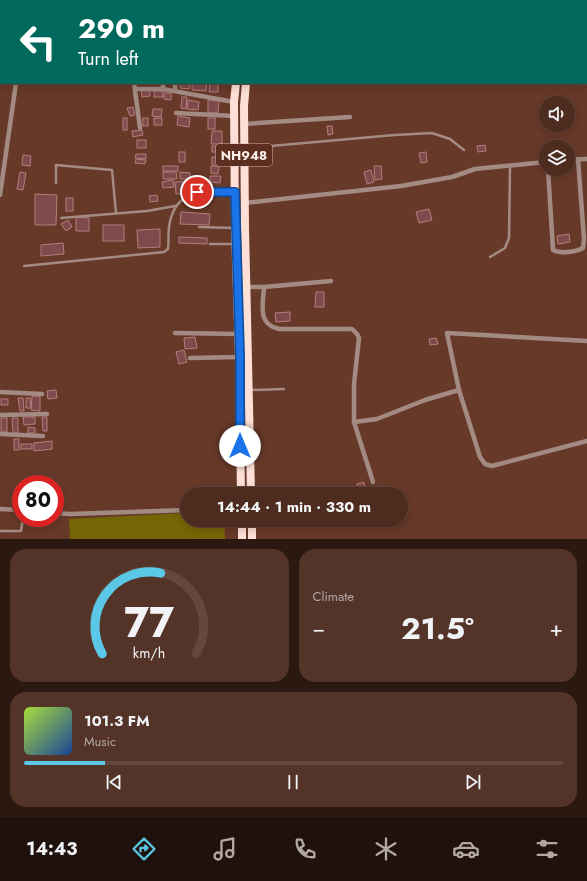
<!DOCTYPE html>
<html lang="en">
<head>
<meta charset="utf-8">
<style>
  body { margin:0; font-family:Jost,sans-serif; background:#543328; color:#f1f3f6; height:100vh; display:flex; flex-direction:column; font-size:15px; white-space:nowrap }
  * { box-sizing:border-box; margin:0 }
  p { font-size:13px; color:#b3a7a4 }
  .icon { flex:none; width:22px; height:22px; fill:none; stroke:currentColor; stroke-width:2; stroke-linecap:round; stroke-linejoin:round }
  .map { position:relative; height:539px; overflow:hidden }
  .panel { display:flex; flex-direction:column; gap:10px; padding:10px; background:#2a1811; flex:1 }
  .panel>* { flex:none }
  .top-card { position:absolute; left:0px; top:0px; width:587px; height:84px; box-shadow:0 2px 10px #0003,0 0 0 1px #64473d; background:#00695c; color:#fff; overflow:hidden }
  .controls { position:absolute; left:539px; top:96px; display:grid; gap:8px }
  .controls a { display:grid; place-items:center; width:36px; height:36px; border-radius:50%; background:#4d2b1f; box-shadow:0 2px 10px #0003,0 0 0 1px #64473d; font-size:20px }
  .speed { position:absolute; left:12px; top:475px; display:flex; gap:8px; font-size:20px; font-weight:700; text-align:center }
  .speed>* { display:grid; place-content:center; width:52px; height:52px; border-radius:50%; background:#4d2b1f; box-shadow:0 2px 10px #0003,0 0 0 1px #64473d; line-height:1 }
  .speed .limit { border:6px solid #d22; background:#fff; color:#111 }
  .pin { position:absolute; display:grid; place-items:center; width:34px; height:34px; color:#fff; margin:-17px; border:2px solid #fff; border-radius:50%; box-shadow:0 1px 4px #0007 }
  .me { position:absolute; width:44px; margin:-22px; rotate:0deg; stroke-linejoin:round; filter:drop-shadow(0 0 3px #0008) }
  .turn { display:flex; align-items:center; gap:14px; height:84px; padding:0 12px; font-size:18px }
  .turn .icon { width:52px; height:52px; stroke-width:2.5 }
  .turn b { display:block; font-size:28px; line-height:34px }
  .big { font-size:30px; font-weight:700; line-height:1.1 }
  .panel .widget { flex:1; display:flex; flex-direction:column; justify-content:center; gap:6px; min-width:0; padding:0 14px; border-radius:16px; background:#543328 }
  .panel .dial { align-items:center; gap:0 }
  .dial svg { height:104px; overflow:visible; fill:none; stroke:#64473d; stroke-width:7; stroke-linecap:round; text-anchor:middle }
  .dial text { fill:#f1f3f6; stroke:none }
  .song { display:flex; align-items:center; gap:12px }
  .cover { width:48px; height:48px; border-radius:6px; background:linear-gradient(135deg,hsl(80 70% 55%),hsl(220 70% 35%)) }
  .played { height:4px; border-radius:2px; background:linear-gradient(90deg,#5ac8e6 15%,#64473d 15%) }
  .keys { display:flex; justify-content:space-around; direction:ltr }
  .heat { display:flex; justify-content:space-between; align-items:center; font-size:22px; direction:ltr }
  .panel .tiles { flex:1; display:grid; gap:10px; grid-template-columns:1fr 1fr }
  .widget:last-child { grid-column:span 2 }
  .trip { position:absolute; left:180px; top:487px; width:228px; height:40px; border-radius:20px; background:#4d2b1f; box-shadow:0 2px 10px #0003,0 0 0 1px #64473d; font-weight:700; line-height:40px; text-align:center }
  .dock { display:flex; height:64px; justify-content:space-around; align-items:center; background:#1f110c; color:#b3a7a4 }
  .dock .icon { width:28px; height:28px }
  .dock .on { color:#5ac8e6 }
  .dock b { font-size:18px; color:#f1f3f6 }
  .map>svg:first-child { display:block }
  .green { fill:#756605 }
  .building { fill:#7e4a4b; stroke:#b67d7d }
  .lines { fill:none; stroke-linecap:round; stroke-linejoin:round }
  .service { stroke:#a38b83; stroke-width:2.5 }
  .minor { stroke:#a38b83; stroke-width:4.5 }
  .trunk { stroke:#fee0d6; stroke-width:8 }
  .route-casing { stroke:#114b97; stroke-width:10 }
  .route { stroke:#1a73e8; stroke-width:7 }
  .labels { text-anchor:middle; stroke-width:4; stroke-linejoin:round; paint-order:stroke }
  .shield { fill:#5c2e1f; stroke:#cbb5ae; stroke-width:1 }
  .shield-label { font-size:13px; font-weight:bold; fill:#fbefeb }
</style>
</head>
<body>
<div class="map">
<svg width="587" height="539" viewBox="0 0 587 539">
  <rect width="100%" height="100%" fill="#673929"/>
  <path class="green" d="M187 513V520H224L225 539H70L69 519Z"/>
  <g class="building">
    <path d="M181 83H190L189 89 180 88Z"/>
    <path d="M192 83H207L206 91 192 90Z"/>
    <path d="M210 83H218V92H209Z"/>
    <path d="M141 90H150V96L142 97Z"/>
    <rect x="154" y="91" width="9" height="6"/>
    <path d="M164 93H171V100L164 99Z"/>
    <path d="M182 97H187L186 109 181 108Z"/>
    <path d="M188 100 199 102 198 110 187 109Z"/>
    <path d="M208 100H219L218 113H208Z"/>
    <path d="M133 107 135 115 130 116 127 108Z"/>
    <path d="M153 109H162L161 117 152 116Z"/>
    <path d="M178 116 190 118 189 127 177 125Z"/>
    <rect x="123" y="118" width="4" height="12"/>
    <rect x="143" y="118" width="5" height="8"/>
    <rect x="154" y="118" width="8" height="7"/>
    <rect x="208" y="118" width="7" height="11"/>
    <path d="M327 126H332L333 134 328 135Z"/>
    <path d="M142 130 143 135 133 137 132 131Z"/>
    <path d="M212 131H222V144H211Z"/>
    <rect x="137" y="140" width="9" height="8"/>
    <path d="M485 145 486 151 478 152 477 146Z"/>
    <rect x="212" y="146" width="10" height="6"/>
    <rect x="179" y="152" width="6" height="10"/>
    <path d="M426 152 427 162 421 163 419 153Z"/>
    <path d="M136 154H146V159L135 158Z"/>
    <path d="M23 155 31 156 30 166 22 165Z"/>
    <rect x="212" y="157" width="8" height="8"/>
    <path d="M136 159 146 160 145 164 135 163Z"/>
    <rect x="163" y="166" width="15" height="5"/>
    <path d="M211 166 219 167 218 174 211 173Z"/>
    <path d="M374 166H381L382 179 375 180Z"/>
    <path d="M371 170 374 182 367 184 364 172Z"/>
    <path d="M20 172 26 173 23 190 17 189Z"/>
    <path d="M163 172H176L177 179H163Z"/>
    <path d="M180 172 190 173V179H180Z"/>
    <path d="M210 176H221L220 183 210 182Z"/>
    <path d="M173 180 174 187 163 188 162 182Z"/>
    <path d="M187 181 188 193 176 194 175 182Z"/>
    <path d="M35 194 57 195 56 225H35Z"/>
    <path d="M157 195 158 201 150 202 149 196Z"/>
    <rect x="66" y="198" width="7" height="13"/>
    <path d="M429 209 432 220 419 223 416 212Z"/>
    <path d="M181 212 210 214 209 225 180 224Z"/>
    <path d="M76 217 89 218V231H76Z"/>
    <path d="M68 220 72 227 66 231 61 224Z"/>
    <rect x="103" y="225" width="21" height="16"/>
    <path d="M160 229V247L138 248 137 230Z"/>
    <path d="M569 234 570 242 558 244 557 236Z"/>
    <path d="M179 237 207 238V244L179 243Z"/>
    <path d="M63 243 64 254 41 256V245Z"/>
    <path d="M316 292H324V307H315Z"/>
    <path d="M290 312V321L276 322 275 313Z"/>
    <path d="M195 337 197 348 185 349 184 338Z"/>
    <path d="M436 338 438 344 430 345 429 339Z"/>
    <path d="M184 350 187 362 179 364 176 352Z"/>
    <path d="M56 390 57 398 48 399 47 391Z"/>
    <path d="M32 396H40V411L31 410Z"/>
    <path d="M18 398H23L24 411H20Z"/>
    <path d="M26 398H30L31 408H26Z"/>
    <rect x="1" y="399" width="7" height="6"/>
    <path d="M23 417H35V424L24 425Z"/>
    <path d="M42 417H47V431H43Z"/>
    <rect x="1" y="418" width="6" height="14"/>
    <path d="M12 418H18V433H13Z"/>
    <path d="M28 427 35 428V433H28Z"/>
    <rect x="14" y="439" width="5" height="11"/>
    <path d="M52 441V449L34 451V443Z"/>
    <rect x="21" y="444" width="11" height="5"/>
    <path d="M364 482 365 488 358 489 357 484Z"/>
    <path d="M380 486 381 494H375L373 487Z"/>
  </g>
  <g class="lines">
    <g class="service">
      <path d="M247 148 394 135 432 133 450 139 464 150"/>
      <path d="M56 183V165L112 170 116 213"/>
      <path d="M61 218 147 211 175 206"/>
      <path d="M199 227 234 228"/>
      <path d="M210 244H235"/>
      <path d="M490 257 505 248 509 238 510 166"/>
      <path d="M24 266 164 252 168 249C169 241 168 234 169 227 174 190 202 189 233 191"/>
      <path d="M250 390 284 389"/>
      <path d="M0 531H21L23 518"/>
    </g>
    <g class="minor">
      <path d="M115 0 129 1"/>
      <path d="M27 1V0"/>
      <path d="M58 1V0"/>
      <path d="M88 1V0"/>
      <path d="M134 83 140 128"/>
      <path d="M163 83V89"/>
      <path d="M175 83V91"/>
      <path d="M136 89H163L234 102"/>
      <path d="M176 113 234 116"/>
      <path d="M244 124 350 117"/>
      <path d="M568 160 587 159"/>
      <path d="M548 169 553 250C560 254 576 252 583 248L584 239 578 159"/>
      <path d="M0 195 16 83"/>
      <path d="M245 203 401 186 452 177 475 169 546 162"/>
      <path d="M246 287H264C263 305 257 324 279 329H352L357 334 359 338 354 384V422L377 419 425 400 459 390"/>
      <path d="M264 287 331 281"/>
      <path d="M175 333 239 334"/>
      <path d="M587 341 447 333 459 390 480 457 485 464 492 466 587 441"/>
      <path d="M190 358 239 357"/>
      <path d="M0 392 42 394"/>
      <path d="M0 415 47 414"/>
      <path d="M354 422 373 482"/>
      <path d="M0 434 43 436"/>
      <path d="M0 509 21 510"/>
      <path d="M55 513 70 514 187 510"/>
    </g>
    <g class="trunk">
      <path d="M254 1 255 0"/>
      <path d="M265 1 266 0"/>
      <path d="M236 83 234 102 235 228 239 357 241 494"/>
      <path d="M246 83 244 106 245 228 251 494"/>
      <path d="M242 520V539"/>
      <path d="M252 520V539"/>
    </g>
  </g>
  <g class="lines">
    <g class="route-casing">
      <path id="route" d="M197 192H235L240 357V446"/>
    </g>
    <use href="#route" class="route"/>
  </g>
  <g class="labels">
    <rect class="shield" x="216" y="144" width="56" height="22" rx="3"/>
    <g class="shield-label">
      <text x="244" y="160">NH948</text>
    </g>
  </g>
</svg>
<div class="controls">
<a><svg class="icon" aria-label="sound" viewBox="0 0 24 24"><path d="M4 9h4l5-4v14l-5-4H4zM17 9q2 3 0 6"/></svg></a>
<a><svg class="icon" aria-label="layers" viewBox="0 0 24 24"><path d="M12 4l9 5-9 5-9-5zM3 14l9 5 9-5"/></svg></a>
</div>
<div class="speed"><div class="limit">80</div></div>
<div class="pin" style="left:197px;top:192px;background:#d93025"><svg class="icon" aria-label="arrive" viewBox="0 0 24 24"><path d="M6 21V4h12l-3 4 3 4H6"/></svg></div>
<svg class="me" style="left:240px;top:446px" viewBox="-20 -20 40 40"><circle r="19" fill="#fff"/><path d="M0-13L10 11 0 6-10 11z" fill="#1a73e8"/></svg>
<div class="trip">14:44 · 1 min · 330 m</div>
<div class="top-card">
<div class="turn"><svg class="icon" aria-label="left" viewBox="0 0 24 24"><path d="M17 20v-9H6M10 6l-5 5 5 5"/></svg><div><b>290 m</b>Turn left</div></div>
</div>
</div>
<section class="panel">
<div class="tiles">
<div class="widget dial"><svg viewBox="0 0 100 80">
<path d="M14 69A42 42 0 1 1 86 69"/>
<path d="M14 69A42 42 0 0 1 59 7" stroke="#5ac8e6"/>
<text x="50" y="56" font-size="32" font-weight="700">77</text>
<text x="50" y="72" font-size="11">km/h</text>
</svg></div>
<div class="widget"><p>Climate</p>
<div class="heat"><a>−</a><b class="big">21.5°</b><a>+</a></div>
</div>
<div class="widget">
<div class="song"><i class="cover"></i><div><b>101.3 FM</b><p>Music</p></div></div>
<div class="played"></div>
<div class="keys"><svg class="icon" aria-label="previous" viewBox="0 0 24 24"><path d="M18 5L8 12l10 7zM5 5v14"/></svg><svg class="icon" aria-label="pause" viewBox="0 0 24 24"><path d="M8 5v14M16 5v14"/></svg><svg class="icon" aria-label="next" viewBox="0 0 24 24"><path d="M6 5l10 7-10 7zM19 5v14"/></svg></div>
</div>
</div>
</section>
<nav class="dock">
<b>14:43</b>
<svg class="icon on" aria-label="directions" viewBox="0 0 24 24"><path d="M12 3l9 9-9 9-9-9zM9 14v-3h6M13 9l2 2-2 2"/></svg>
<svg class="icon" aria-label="music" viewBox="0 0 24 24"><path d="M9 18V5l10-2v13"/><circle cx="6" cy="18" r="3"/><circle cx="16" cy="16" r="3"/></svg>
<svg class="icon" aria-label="phone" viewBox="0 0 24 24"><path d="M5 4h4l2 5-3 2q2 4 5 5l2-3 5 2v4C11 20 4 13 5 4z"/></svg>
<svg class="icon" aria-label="climate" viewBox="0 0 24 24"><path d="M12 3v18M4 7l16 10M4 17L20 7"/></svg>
<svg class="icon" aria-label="car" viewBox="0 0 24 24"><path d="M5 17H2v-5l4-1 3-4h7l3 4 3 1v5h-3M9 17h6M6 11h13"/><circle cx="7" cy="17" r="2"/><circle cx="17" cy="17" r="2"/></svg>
<svg class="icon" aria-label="filters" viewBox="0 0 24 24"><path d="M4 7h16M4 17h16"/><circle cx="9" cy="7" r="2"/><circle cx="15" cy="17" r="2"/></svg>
</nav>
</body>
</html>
